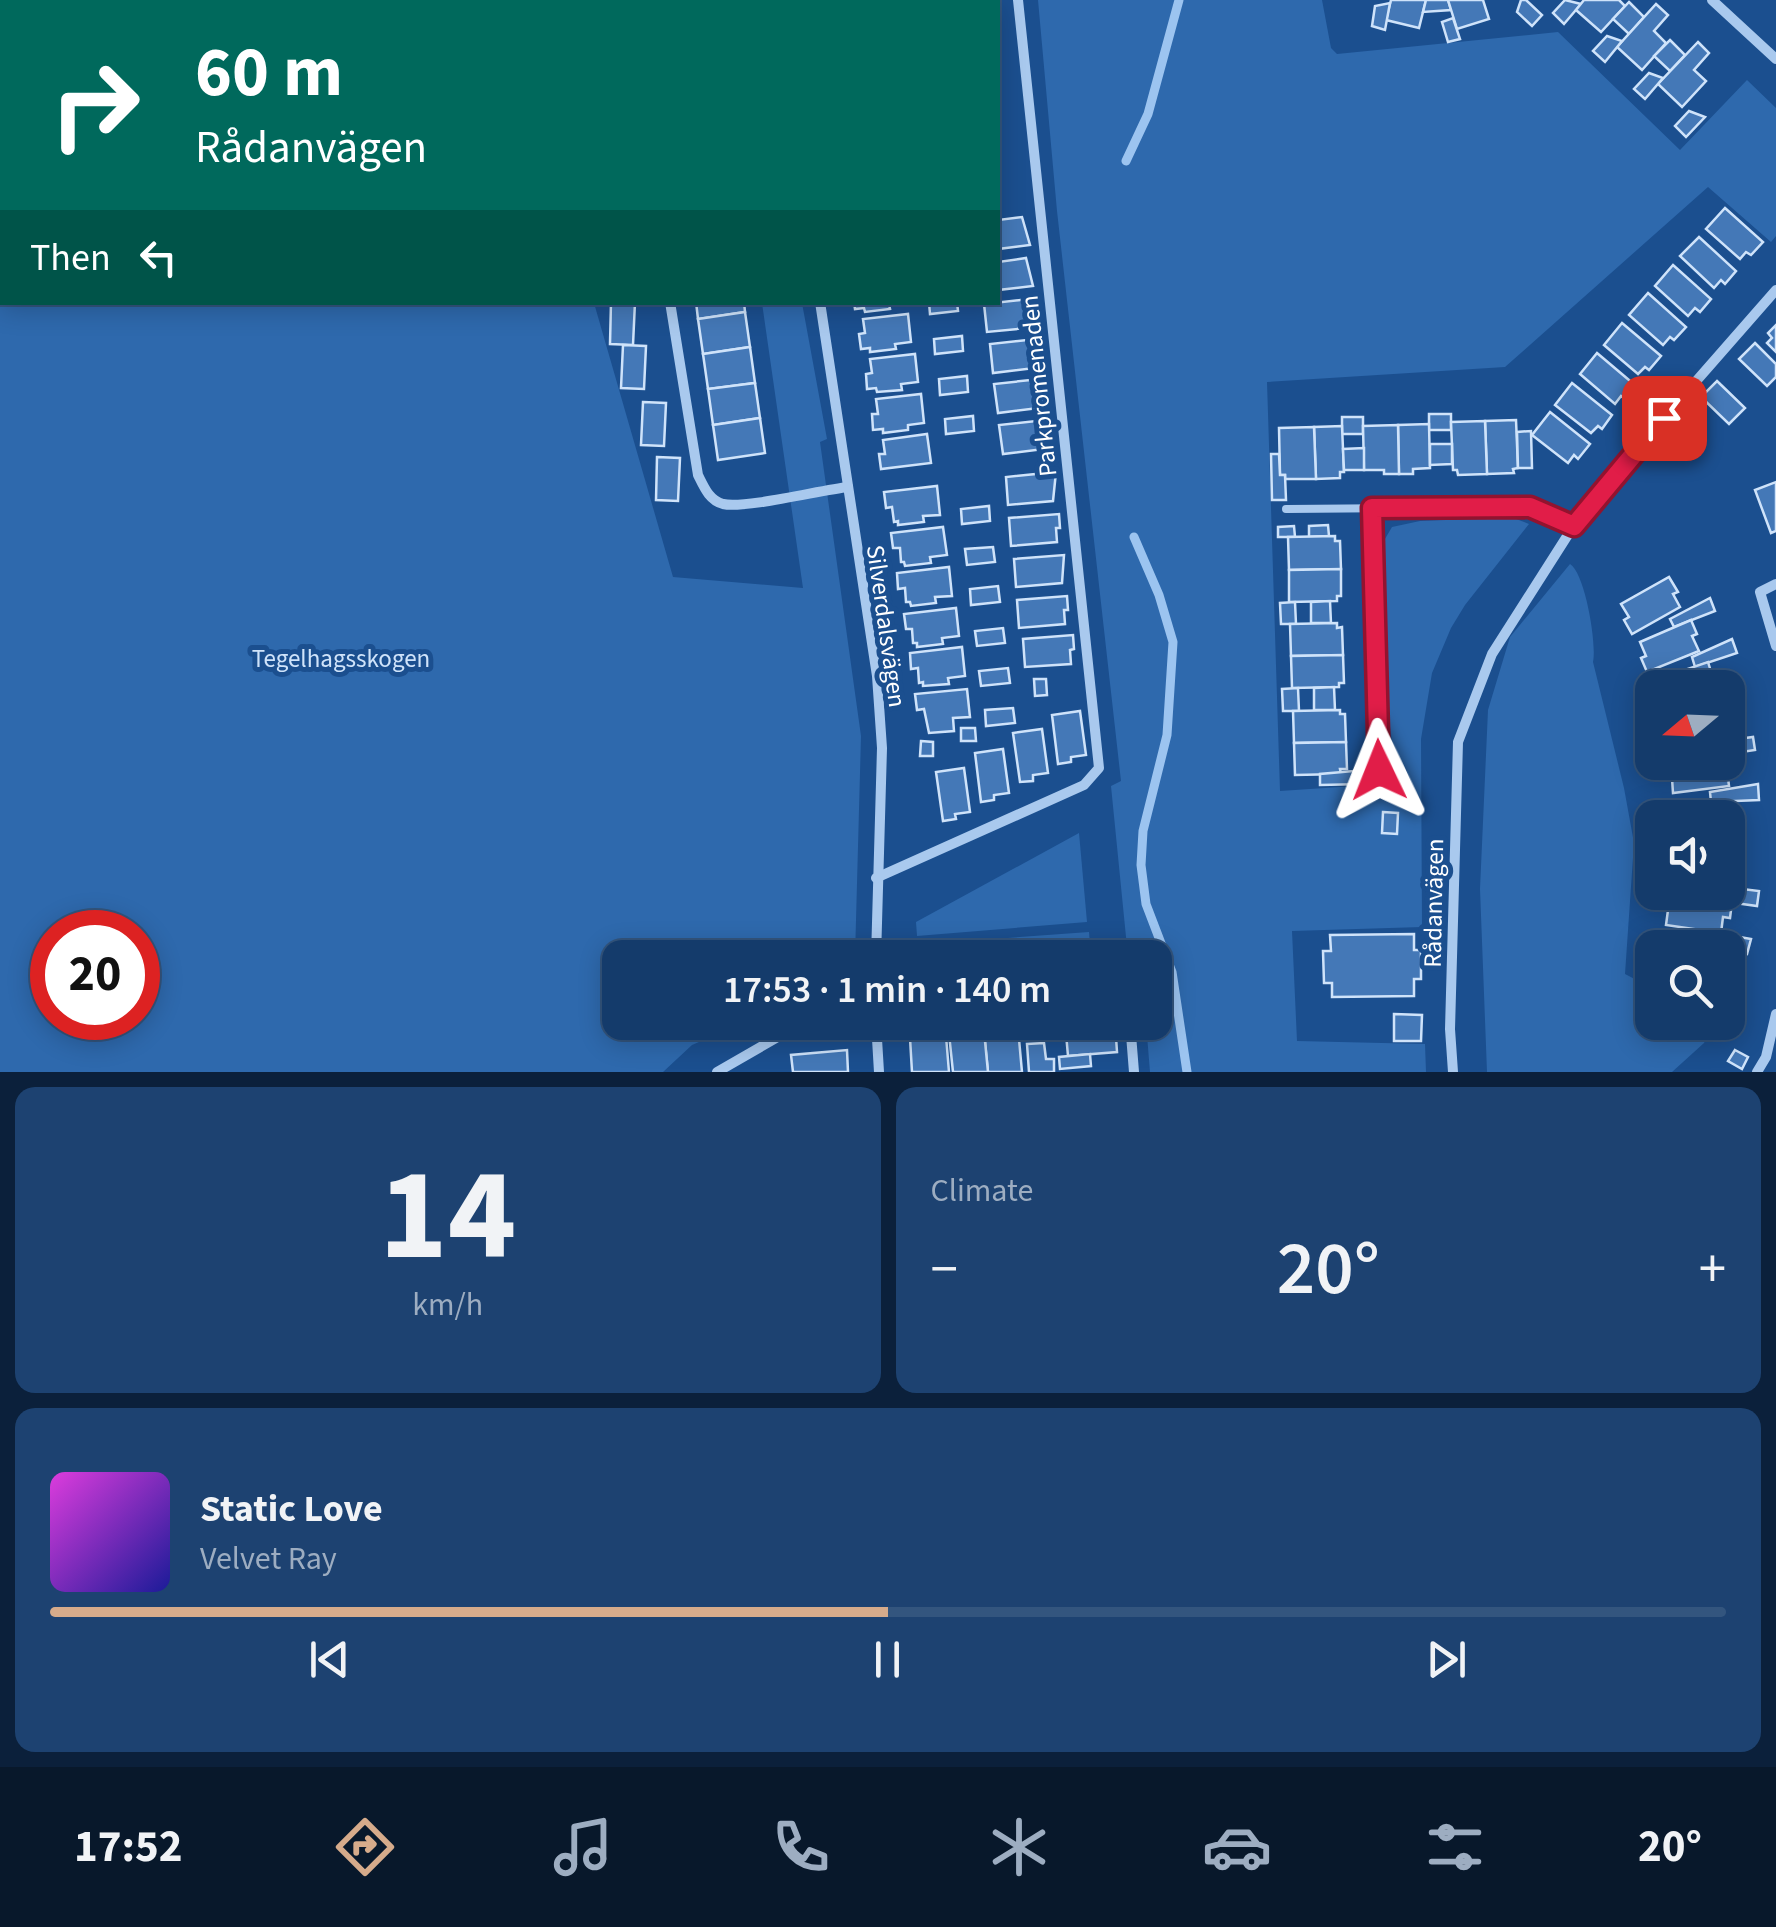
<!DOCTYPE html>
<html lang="en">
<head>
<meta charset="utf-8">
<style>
  body { margin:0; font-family:"Source Sans 3",sans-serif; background:#1d4271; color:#f1f3f6; height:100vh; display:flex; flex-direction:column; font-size:38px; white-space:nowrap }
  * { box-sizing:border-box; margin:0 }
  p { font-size:32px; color:#9dadc1 }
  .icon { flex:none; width:55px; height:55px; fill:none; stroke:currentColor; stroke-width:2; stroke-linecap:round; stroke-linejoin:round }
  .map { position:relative; height:1072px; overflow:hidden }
  .panel { display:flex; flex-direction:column; gap:15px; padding:15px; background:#0b203b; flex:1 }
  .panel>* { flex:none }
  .hud { position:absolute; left:0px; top:0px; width:1000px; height:305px; box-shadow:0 5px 25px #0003,0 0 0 2px #33557e; background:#00695c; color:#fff; overflow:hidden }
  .needle { width:65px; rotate:251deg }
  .buttons { position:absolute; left:1635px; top:670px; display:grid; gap:20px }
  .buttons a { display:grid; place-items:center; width:110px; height:110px; border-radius:20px; background:#143b6b; box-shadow:0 5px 25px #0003,0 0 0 2px #33557e; font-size:50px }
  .speed { position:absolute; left:30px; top:910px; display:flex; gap:20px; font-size:50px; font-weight:700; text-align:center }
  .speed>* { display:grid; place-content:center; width:130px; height:130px; border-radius:50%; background:#143b6b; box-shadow:0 5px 25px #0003,0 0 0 2px #33557e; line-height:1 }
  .speed .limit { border:15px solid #d22; background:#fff; color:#111 }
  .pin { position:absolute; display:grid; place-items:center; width:85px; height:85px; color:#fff; margin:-42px; border-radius:20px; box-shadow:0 5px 15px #0006 }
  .me { position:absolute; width:110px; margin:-55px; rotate:358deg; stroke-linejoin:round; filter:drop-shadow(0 0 8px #0008) }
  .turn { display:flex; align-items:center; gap:35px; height:210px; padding:0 30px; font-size:45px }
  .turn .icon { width:130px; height:130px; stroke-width:2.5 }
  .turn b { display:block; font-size:70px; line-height:85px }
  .then { display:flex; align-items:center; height:95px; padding:0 30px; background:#0003; gap:20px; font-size:38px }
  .big { font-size:75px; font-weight:600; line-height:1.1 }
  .panel .card { flex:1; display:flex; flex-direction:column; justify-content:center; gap:15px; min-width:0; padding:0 35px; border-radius:20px; background:#1d4271 }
  .panel .dial { align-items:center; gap:0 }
  .dial b { font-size:130px; line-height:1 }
  .song { display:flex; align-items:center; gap:30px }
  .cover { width:120px; height:120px; border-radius:15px; background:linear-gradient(135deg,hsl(300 70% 55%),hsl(240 70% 35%)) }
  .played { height:10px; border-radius:5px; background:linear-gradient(90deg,#d6ab8b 50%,#33557e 50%) }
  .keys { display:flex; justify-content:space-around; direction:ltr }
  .heat { display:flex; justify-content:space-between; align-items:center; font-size:55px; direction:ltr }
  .panel .tiles { flex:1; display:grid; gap:15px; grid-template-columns:1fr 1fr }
  .card:last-child { grid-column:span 2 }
  .trip { position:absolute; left:602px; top:940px; width:570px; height:100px; border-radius:20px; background:#143b6b; box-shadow:0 5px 25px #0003,0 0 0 2px #33557e; font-weight:600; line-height:100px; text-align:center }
  .dock { display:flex; height:160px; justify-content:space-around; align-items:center; background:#08182b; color:#9dadc1 }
  .dock .icon { width:70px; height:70px }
  .dock .on { color:#d6ab8b }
  .dock b { font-size:45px; color:#f1f3f6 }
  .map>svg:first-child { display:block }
  .green { fill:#2e69ad; fill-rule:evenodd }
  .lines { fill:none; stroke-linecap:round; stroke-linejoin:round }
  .stream { stroke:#9cc4f0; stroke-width:9 }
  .building { fill:#4478b7; stroke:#cfe3fa; stroke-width:2.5 }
  .lane { stroke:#a9c9ee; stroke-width:8 }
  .street { stroke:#a9c9ee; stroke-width:10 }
  .route-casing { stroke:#92132f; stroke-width:25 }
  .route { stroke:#e11d48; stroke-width:18 }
  .labels { text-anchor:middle; stroke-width:10; stroke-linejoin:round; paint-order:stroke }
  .street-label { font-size:25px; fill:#fff; stroke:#1b4f8f }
  .park-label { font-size:25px; fill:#cfe3fa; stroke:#1b4f8f }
</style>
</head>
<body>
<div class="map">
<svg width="1776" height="1072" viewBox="0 0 1776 1072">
  <rect width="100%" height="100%" fill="#1b4f8f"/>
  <g class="green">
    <path d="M0 0H506L507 2H2V302L594 303 673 577 803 588 762 303H802L827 439 820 442 861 736 855 957 620 958V1022L743 1023 692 1045 663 1072H0ZM52 932H138V1018H52Z"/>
    <path d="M653 0H846L654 2Z"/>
    <path d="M1038 0H1322L1331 48 1337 54 1558 32 1680 150 1747 80 1776 108V236L1771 242 1708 187 1505 367 1267 382 1280 791 1400 783C1383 706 1379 624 1382 544L1392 527 1420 521 1511 517 1529 524 1465 605 1451 628 1432 673 1421 739 1422 927 1292 931 1297 1041 1425 1044 1426 1072H1150L1146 1023 1155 1022V958L1128 957 1111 786 1121 781 1057 211Z"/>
    <path d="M1570 564C1585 573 1597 644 1593 662L1624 788 1634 843 1625 974 1652 988V1022L1714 1023 1704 1043 1672 1072H1487L1480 889 1488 710 1510 637Z"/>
    <path d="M1079 833 1087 922 917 936 916 922Z"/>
    <path d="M1089 932 1091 957H911V945Z"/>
  </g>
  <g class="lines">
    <g class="stream">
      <path d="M1126 161 1148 114 1179 0"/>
      <path d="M1134 537 1159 595 1173 642 1167 735 1143 831 1141 865 1146 904 1172 972 1187 1072"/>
    </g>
  </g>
  <g class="building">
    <path d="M1426 0 1419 28 1386 20 1391 0Z"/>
    <path d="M1426 0H1448L1451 10 1423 12Z"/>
    <path d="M1448 0H1483L1489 19 1457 29Z"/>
    <path d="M1521 0H1526L1542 15 1532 26 1517 12Z"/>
    <path d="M1565 0 1581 4 1564 24 1553 13Z"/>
    <path d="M1584 0H1619L1625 6 1601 32 1576 10Z"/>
    <path d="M1629 2 1644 17 1629 34 1613 19Z"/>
    <path d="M1390 3 1385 30 1372 26 1375 6Z"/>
    <path d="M1656 4 1668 15 1654 31 1666 43 1642 70 1617 47Z"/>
    <path d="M1453 18 1460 39 1448 42 1442 22Z"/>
    <path d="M1607 36 1622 41 1605 62 1593 51Z"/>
    <path d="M1670 40 1685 55 1670 71 1654 56Z"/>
    <path d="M1698 42 1709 53 1694 70 1706 81 1682 107 1658 84Z"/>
    <path d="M1649 73 1663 78 1645 99 1634 89Z"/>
    <path d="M1689 111 1705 117 1686 137 1675 126Z"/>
    <path d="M1725 208 1763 242 1751 255 1746 252 1740 259 1706 229Z"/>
    <path d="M1022 217 1030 245 998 249V220Z"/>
    <path d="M1699 237 1736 271 1725 284 1721 280 1714 288 1680 256Z"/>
    <path d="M1026 258 1033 286 998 290V262Z"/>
    <path d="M1673 265 1711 299 1700 312 1695 308 1688 316 1655 286Z"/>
    <path d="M1648 293 1686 327 1674 340 1670 337 1663 345 1629 315Z"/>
    <path d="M1030 299 1037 327 987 332 984 304Z"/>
    <path d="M611 302H635L633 345 610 344Z"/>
    <path d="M696 302H744L745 312 698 319Z"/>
    <path d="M854 302H901L889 304 890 309 865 312 864 308 855 309Z"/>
    <path d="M929 302H957L958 311 930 314Z"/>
    <path d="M745 312 750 347 703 354 698 319Z"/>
    <path d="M908 314 911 342 895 344 896 349 870 352V348L861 349 859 334 865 333 863 319Z"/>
    <path d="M1622 323 1661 356 1649 370 1645 367 1638 374 1604 345Z"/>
    <path d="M1776 325V352L1767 343 1772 338 1768 333Z"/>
    <path d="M962 336 963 351 935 354 934 339Z"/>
    <path d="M1036 339 1043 367 993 373 990 344Z"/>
    <path d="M1755 343 1776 364V377L1767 386 1739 359Z"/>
    <path d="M623 345 646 346 644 389 621 388Z"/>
    <path d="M750 347 755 383 708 389 703 354Z"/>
    <path d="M1597 353 1636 386 1625 399 1621 396 1615 404 1580 374Z"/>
    <path d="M915 354 918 382 901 384 902 390 877 392 876 388 867 389 866 374 872 373 870 359Z"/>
    <path d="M967 376 968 392 940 395 939 379Z"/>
    <path d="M1040 379 1047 407 998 413 994 384Z"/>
    <path d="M1717 381 1745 408 1729 424 1701 397Z"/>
    <path d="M755 383 760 418 713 425 708 389Z"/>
    <path d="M1572 383 1612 415 1602 429 1598 426 1591 433 1555 405Z"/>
    <path d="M921 394 924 423 908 425V430L883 433V429L873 430 872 414H878L876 399Z"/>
    <path d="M643 402 666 403 664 446 641 445Z"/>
    <path d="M1550 412 1590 444 1578 459 1574 455 1568 463 1532 435Z"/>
    <rect x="1429" y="414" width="22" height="16"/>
    <path d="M973 416 974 431 946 434 945 419Z"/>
    <rect x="1342" y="417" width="21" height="17"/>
    <path d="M760 418 765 453 718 460 713 425Z"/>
    <path d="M1045 420 1052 448 1003 454 999 425Z"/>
    <path d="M1516 420 1518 468 1513 469 1514 473 1487 474 1485 421Z"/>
    <path d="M1485 421 1487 474 1458 475 1457 470H1453L1451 422Z"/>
    <path d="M1429 424 1430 468 1413 469V474H1399L1398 425Z"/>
    <path d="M1398 425 1399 474H1384V470H1364L1363 426Z"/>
    <path d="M1342 426 1344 472H1340V478L1316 479 1314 427Z"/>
    <path d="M1314 427 1316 479H1285V475H1280L1279 428Z"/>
    <path d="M1531 431 1532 468H1518L1517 432Z"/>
    <path d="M927 434 931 463 881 469 879 454H885L883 440Z"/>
    <path d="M1430 444H1452V464L1430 465Z"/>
    <path d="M1364 448V470H1344L1343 449Z"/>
    <path d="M1271 454H1279L1280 475H1285L1286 500H1272Z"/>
    <path d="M657 457 680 458 678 501 656 500Z"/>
    <path d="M1056 472 1053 501 1008 505 1006 477Z"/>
    <path d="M1776 482V531L1771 533 1755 490Z"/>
    <path d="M937 486 940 515 923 516 924 522 898 525V521L894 522 892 507 886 508 884 492Z"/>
    <path d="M989 506 990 521 962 524 961 509Z"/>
    <path d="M1059 514 1060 528H1056L1057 542 1011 546 1009 518Z"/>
    <path d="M1328 525 1329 536 1309 537V526Z"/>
    <path d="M1294 526 1295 537H1278V527Z"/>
    <path d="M943 527 947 555 930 557 931 563 905 566 904 562H901L900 548H893L891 533Z"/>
    <path d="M1335 536V541H1340L1341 569 1289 570 1288 537Z"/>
    <path d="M993 547 995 562 967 565 965 549Z"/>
    <path d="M1064 555 1062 583 1016 587 1014 559Z"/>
    <path d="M949 567 952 596 935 597 936 603 911 606 910 602H906L905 588 898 589 897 573Z"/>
    <path d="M1341 569V596H1337V601L1289 602V570Z"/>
    <path d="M1669 577 1678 592 1673 594 1680 607 1632 634 1624 620 1629 617 1621 604Z"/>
    <path d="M998 586 1000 602 971 605 970 589Z"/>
    <path d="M1067 596 1068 610H1064L1065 624 1019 628 1017 600Z"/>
    <path d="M1710 598 1715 611 1674 627 1670 619Z"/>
    <path d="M1330 601 1331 623H1311V602Z"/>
    <path d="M1295 602 1296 624H1281L1280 603Z"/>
    <path d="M956 608 959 636 942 638 943 644 917 647V643H913L912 629H906L904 614Z"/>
    <path d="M1691 620 1697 634 1692 636 1699 651 1647 672 1641 658 1646 656 1640 642Z"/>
    <path d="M1337 623V628L1342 627 1343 655 1291 656 1290 624Z"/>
    <path d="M1003 628 1005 643 977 646 975 631Z"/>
    <path d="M1073 635 1074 649 1070 650 1071 664 1025 667 1023 639Z"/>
    <path d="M1732 639 1737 653 1695 667 1692 657Z"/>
    <path d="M962 647 965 676 948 678 949 684 923 686V682L919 683 918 668 911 669 910 653Z"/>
    <path d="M1343 655 1344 683H1339V687L1292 688 1291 656Z"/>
    <path d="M1708 662 1713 678 1708 680 1711 688H1657L1655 680Z"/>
    <path d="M1008 668 1010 683 981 686 979 671Z"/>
    <path d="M1034 679H1046L1047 695 1035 696Z"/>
    <path d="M1334 687 1335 710H1314V688Z"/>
    <path d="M1298 688 1299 711H1283L1282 689Z"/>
    <path d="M967 689 970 717 953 718 954 731 929 733 924 709 917 710 915 694Z"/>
    <path d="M1743 689 1745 703 1728 706V693Z"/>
    <path d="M1013 708 1015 723 986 726 985 710Z"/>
    <path d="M1340 710V714H1345L1346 742 1294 743 1293 711Z"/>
    <path d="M1080 711 1086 755 1071 757V762L1058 764 1052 715Z"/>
    <path d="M1731 719 1735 737 1728 739V720Z"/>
    <path d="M961 728H975L976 741H961Z"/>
    <path d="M1042 729 1048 773 1033 775V781L1020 782 1013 733Z"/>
    <path d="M1753 737 1755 750 1728 754 1730 740Z"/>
    <path d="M921 741 933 742V756H920Z"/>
    <path d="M1346 742 1347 769H1340L1341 774 1295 775 1294 743Z"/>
    <path d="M1003 749 1009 793 994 795V800L981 802 975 753Z"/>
    <path d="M1728 754H1731L1733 769 1727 770 1729 786 1673 793 1672 778H1677L1675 762H1728Z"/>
    <path d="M964 768 970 812 955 814 956 819 943 821 936 772Z"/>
    <path d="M1365 770V784L1320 785V774Z"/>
    <path d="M1758 784 1759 800 1711 802 1710 792Z"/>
    <path d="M1383 812 1398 813 1397 834 1382 833Z"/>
    <path d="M1728 855 1735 856 1734 872H1728V882Z"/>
    <path d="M1734 888 1759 891 1757 906 1706 899 1707 892H1728Z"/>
    <path d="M1676 894 1732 902 1730 918 1723 917 1721 933 1666 925 1668 910H1674Z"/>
    <path d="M1700 930 1751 939 1747 954 1697 943Z"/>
    <path d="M1414 934V950H1421V979H1414V996L1332 997V983H1324L1323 951H1331L1330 935Z"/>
    <path d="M1669 935 1697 943 1719 948H1666Z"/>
    <path d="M1728 984 1737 987 1733 1001 1728 999Z"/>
    <path d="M1394 1014 1422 1015 1421 1041H1394Z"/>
    <path d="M1065 1022H1115L1117 1052 1068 1056Z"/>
    <path d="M1018 1028 1022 1072H988L984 1031Z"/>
    <path d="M984 1031 988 1072H953L949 1034Z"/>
    <path d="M946 1036 949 1072H912L910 1038Z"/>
    <path d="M1044 1043 1046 1059H1054V1072H1029L1027 1044Z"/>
    <path d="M847 1050 848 1072H793L791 1055Z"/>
    <path d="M1735 1050 1748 1057 1742 1069 1728 1061Z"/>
    <path d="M1090 1054 1091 1066 1060 1069 1059 1057Z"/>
  </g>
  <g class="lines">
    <g class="lane">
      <path d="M1286 509 1530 507 1574 526"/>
      <path d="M1372 509 1379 770"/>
    </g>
    <g class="street">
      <path d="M625 0V2"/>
      <path d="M1712 0 1776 59"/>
      <path d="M862 2 863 0"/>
      <path d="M670 302 698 475C704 487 709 500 723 504 745 509 821 490 848 487"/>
      <path d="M820 302 877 676 882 748 876 958"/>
      <path d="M1776 584 1760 592 1776 646"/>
      <path d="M876 878 1084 785 1099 768 1018 0"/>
      <path d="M876 1022 879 1072"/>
      <path d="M1130 1022 1134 1072"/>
      <path d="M717 1072 783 1034 850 1022"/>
      <path d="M1453 1072 1450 1029 1458 742 1492 654 1585 508 1776 290"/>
      <path d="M1757 1072 1766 1057 1776 1014"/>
    </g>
  </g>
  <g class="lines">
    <g class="route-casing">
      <path id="route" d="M1379 770 1372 508 1530 507 1574 526 1664 418"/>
    </g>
    <use href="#route" class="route"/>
  </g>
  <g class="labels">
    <g class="street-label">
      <text transform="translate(1038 386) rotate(-96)" y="9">Parkpromenaden</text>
      <text transform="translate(887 626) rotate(82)" y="9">Silverdalsvägen</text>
      <text transform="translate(1433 903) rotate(-89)" y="9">Rådanvägen</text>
    </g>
    <g class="park-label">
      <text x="341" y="667">Tegelhagsskogen</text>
    </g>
  </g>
</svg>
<div class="buttons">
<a><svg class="needle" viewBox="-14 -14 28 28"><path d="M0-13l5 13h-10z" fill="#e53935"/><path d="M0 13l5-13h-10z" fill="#9dadc1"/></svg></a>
<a><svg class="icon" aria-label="sound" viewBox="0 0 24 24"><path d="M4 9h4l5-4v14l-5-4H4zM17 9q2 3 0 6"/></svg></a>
<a><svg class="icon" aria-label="search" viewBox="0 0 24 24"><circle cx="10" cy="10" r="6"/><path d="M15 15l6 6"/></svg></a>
</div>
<div class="speed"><div class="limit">20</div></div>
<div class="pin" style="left:1664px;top:418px;background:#d93025"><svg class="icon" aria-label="arrive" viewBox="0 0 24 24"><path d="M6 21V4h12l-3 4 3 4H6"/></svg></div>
<svg class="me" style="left:1379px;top:770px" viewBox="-20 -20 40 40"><path d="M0-17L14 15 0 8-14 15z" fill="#e11d48" stroke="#fff" stroke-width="4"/></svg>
<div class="trip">17:53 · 1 min · 140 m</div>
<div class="hud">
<div class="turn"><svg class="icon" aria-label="right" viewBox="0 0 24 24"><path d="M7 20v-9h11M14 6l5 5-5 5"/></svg><div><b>60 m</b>Rådanvägen</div></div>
<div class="then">Then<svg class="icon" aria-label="left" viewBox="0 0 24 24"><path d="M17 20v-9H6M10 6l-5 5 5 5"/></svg></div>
</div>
</div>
<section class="panel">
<div class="tiles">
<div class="card dial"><b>14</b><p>km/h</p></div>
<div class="card"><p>Climate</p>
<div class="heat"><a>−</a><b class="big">20°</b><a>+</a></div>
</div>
<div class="card">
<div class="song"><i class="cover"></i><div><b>Static Love</b><p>Velvet Ray</p></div></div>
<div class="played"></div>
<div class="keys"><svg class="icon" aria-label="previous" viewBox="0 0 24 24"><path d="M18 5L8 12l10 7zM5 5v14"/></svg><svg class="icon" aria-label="pause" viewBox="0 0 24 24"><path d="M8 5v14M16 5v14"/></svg><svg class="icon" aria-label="next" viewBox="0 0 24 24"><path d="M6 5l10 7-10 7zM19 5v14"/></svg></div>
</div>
</div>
</section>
<nav class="dock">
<b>17:52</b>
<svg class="icon on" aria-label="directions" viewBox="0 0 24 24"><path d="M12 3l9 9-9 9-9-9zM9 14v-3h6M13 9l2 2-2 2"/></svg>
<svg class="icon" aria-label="music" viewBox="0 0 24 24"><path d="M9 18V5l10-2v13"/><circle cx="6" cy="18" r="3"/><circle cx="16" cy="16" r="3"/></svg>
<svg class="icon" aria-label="phone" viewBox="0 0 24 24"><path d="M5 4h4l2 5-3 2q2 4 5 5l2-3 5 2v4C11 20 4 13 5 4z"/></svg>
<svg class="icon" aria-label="climate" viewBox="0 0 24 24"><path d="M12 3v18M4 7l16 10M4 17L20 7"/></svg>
<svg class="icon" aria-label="car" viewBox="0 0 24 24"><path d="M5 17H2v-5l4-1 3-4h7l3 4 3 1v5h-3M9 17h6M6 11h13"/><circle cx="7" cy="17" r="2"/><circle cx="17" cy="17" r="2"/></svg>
<svg class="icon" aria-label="filters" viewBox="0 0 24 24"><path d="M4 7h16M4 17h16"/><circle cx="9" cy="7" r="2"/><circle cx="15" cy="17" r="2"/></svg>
<b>20°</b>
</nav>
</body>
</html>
